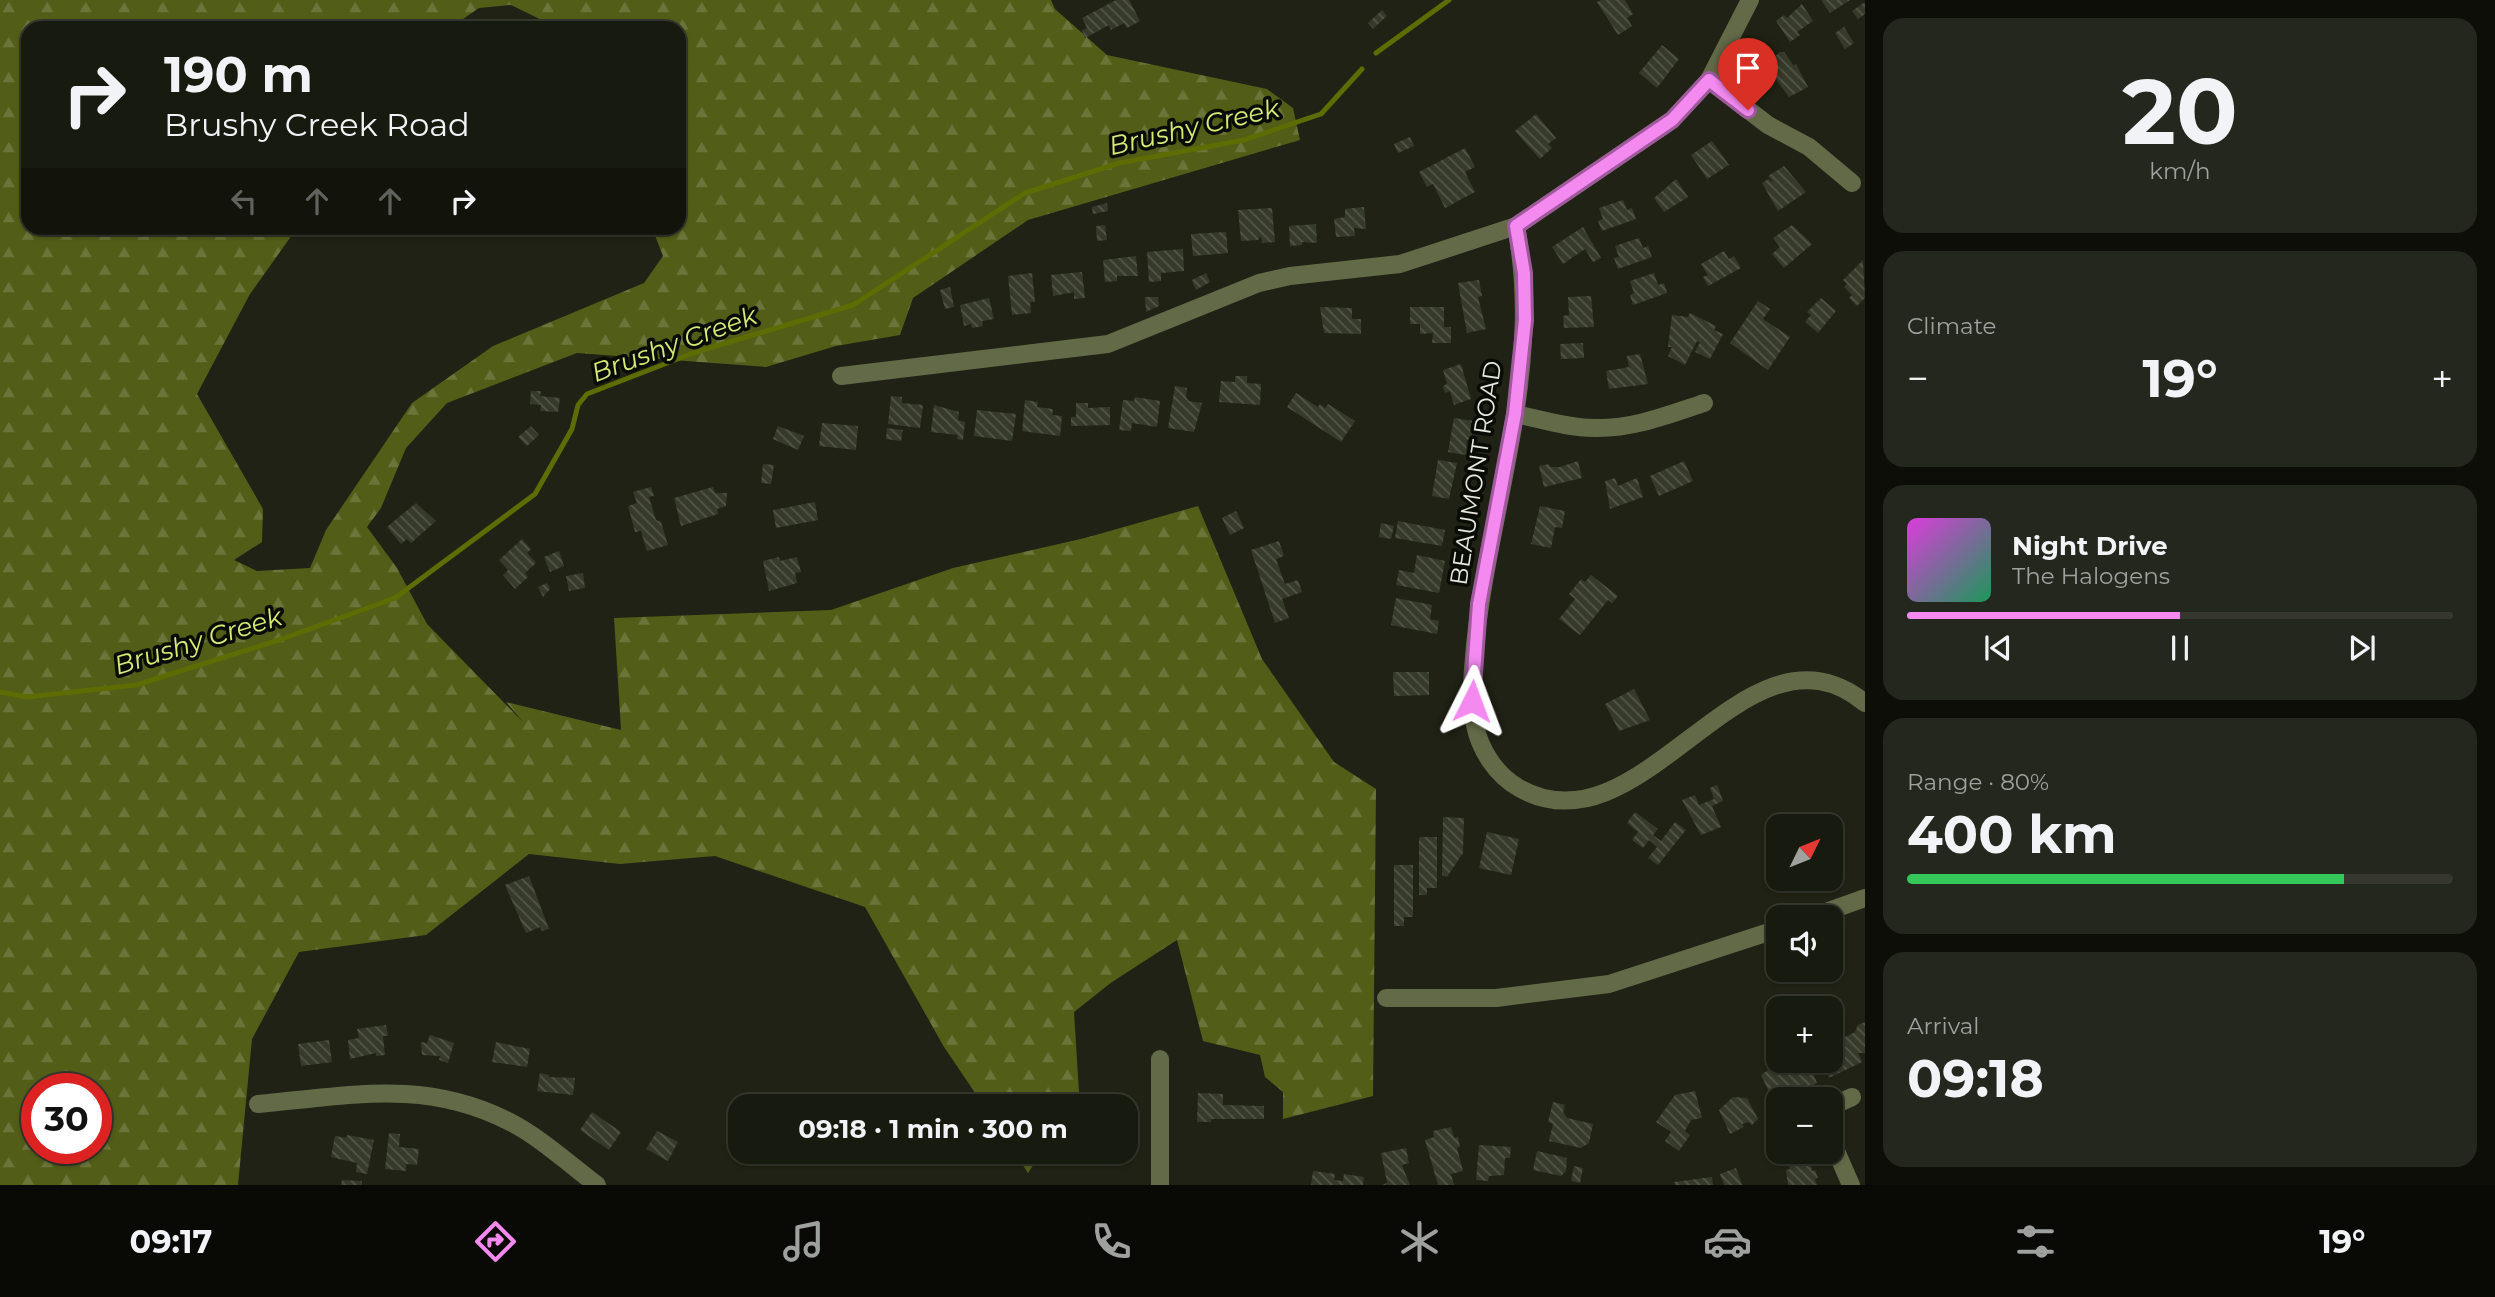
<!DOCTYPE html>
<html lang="en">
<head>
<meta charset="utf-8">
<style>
  body { margin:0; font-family:Montserrat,sans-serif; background:#24271d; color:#f1f3f6; height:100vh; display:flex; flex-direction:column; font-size:26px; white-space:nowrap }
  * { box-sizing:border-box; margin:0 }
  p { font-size:23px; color:#9ea19e }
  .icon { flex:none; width:38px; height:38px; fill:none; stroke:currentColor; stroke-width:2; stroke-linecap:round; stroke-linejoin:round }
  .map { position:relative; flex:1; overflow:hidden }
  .details { display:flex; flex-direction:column; gap:18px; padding:18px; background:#0d0e08; width:630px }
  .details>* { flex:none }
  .guide { position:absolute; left:21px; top:21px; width:665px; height:214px; border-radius:21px; box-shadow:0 2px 5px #0004,0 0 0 2px #36382f; background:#171a0f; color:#f1f3f6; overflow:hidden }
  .needle { width:46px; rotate:47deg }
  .controls { position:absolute; left:1766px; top:814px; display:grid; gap:14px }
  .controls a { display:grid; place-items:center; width:77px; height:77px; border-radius:14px; background:#171a0f; box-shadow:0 2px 5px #0004,0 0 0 2px #36382f; font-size:35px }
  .speed { position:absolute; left:21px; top:1073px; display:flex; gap:14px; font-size:35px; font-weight:700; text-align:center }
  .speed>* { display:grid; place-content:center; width:91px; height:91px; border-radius:50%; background:#171a0f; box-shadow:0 2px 5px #0004,0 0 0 2px #36382f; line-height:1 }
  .speed .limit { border:10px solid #d22; background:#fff; color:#111 }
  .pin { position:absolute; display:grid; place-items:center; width:60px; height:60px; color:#fff; margin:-72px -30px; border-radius:50% 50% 50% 0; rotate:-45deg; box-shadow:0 0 7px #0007 }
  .pin .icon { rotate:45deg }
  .me { position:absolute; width:77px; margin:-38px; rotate:3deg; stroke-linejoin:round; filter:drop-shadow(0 0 5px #0008) }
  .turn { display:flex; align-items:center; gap:24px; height:147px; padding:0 28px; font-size:32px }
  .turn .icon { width:91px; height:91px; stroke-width:2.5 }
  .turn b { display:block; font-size:49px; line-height:60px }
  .lanes { display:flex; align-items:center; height:66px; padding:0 28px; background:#0003; justify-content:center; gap:35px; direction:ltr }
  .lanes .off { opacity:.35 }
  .big { font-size:52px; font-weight:700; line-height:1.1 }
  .details .card { flex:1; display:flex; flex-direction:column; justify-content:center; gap:10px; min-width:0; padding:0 24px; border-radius:21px; background:#24271d }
  .details .dial { align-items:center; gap:0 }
  .dial b { font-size:91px; line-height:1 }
  .song { display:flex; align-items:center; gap:21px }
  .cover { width:84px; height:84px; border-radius:10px; background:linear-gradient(135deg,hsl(300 70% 55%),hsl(150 70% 35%)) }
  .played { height:7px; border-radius:4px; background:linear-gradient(90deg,#f489f0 50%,#36382f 50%) }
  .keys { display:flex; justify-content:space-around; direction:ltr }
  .heat { display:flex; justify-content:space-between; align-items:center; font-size:38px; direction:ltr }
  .charge { height:10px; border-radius:5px; background:linear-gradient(90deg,#34c759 80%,#36382f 0) }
  .trip { position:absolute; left:728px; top:1094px; width:410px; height:70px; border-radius:21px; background:#171a0f; box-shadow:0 2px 5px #0004,0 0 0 2px #36382f; font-weight:700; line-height:70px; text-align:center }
  .tabs { display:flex; height:112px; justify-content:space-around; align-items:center; background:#090a06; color:#9ea19e }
  .tabs .icon { width:49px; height:49px }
  .tabs .current { color:#f489f0 }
  .tabs b { font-size:32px; color:#f1f3f6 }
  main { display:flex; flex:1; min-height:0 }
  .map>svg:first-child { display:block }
  .forest { fill:url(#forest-firs); fill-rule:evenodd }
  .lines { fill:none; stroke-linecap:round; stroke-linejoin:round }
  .stream { stroke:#5e6c04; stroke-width:5 }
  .building { fill:url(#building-back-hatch) }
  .street { stroke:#636a48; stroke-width:18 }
  .route-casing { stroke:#9f599c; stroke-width:18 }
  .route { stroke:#f489f0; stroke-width:12 }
  .labels { text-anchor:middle; stroke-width:7; stroke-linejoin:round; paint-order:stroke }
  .street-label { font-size:24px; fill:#e5e8de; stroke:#090b05 }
  .water-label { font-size:26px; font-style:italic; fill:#d4eb75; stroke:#090b05 }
</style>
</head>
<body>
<main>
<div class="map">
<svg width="1865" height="1185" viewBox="0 0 1865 1185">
  <defs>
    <pattern id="forest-firs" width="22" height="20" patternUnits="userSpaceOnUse" patternTransform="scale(1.75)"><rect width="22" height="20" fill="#525d18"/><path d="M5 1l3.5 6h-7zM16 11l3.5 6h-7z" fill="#6b7439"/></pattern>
    <pattern id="building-back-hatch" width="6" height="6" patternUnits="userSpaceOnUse" patternTransform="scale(1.75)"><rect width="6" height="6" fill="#363a2b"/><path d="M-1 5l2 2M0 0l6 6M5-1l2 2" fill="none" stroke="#535649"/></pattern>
  </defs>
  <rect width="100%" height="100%" fill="#1f2214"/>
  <g class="forest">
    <path d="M0 0H1051L1055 9 1107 55 1267 89 1293 108 1300 140 1028 220 913 298 900 335 836 346 766 367 577 353 447 403 406 448 381 508 367 527 397 568 427 624 523 722 506 702 621 730 614 618 831 610 953 568 1085 538 1198 506 1262 659 1334 762 1376 789 1373 1096 1283 1119V1092L1265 1077 1260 1055 1203 1041 1177 940 1112 982 1074 1012 1079 1092 1071 1106H984L944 1047 865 907 715 856 620 864 529 854 426 935 299 952 252 1039 238 1185H0ZM511 5 558 28H679V228H652L663 256 644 283 493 346 412 403 326 530 310 568 257 571 234 560 262 542 263 509 197 394 250 294 297 228H28V28H450L479 8ZM37 1088H96V1148H37Z"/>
    <path d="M1014 1152H1042L1028 1173Z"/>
  </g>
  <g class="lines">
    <g class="stream">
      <path d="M1376 53 1449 0"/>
      <path d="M0 692 27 697 136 685 282 639 395 598 535 494 572 429 578 405 587 394 693 353 853 305 1025 193 1119 163 1244 140 1321 114 1362 69"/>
    </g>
  </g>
  <g class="building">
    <path d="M1116 0H1129L1140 21 1127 28 1124 23 1111 30 1109 25 1085 38 1082 30 1087 28 1082 18Z"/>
    <path d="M1601 0H1625L1633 14 1627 18 1632 26 1618 35 1597 2Z"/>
    <path d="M1821 0H1850L1830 13Z"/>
    <path d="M1865 2V14L1858 19 1852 11Z"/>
    <path d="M1802 4 1813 21 1797 32 1800 35 1790 42 1776 21 1784 15 1787 18Z"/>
    <path d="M1382 10 1387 16 1373 29 1368 23Z"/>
    <path d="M1844 27 1854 43 1845 49 1835 33Z"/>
    <path d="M1662 45 1679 59 1657 88 1639 73Z"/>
    <path d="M1780 52H1784L1794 66 1796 64 1808 87 1789 97 1765 65Z"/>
    <path d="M1536 114 1556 138 1548 144 1552 148 1540 159 1515 131Z"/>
    <path d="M1410 137 1414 146 1398 153 1394 144Z"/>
    <path d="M1712 141 1729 165 1707 179 1691 155Z"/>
    <path d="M1465 148 1475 167 1465 172 1475 192 1445 208 1433 184 1427 187 1419 172Z"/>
    <path d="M1784 166 1806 192 1778 211 1762 183 1768 179 1773 182 1768 176Z"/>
    <path d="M1676 179 1688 197 1664 212 1654 198Z"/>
    <path d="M1623 200 1627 210 1632 208 1636 219 1602 231 1598 221 1603 219 1599 208Z"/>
    <path d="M1107 203 1108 211 1093 214 1092 207Z"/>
    <path d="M1364 207 1366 229 1354 228 1355 236 1336 237 1334 219 1345 217V209Z"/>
    <path d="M1272 208 1275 242 1262 243 1261 236 1258 240 1241 241 1238 210Z"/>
    <path d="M1316 224 1317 243 1302 242V245L1290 246 1289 226Z"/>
    <path d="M1105 225 1107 240 1097 241 1096 226Z"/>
    <path d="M1792 225 1812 244 1784 268 1772 254 1780 247 1773 238Z"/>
    <path d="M1583 227 1601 258 1593 262 1585 249 1563 264 1552 247Z"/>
    <path d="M1226 232 1228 253 1193 256 1191 234Z"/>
    <path d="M1639 238 1643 248 1648 246 1652 257 1618 269 1614 258 1619 257 1615 246Z"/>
    <path d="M1183 249 1184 271 1161 273V281L1149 282 1147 252Z"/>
    <path d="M1724 251 1729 259 1734 256 1741 268 1708 286 1703 277 1708 275 1701 264Z"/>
    <path d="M1136 256 1138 276H1117V281L1105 282 1103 260Z"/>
    <path d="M1863 260 1865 298 1857 306 1849 298 1852 295 1844 287 1847 284 1843 280Z"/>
    <path d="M1082 272 1085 298 1074 299V292L1053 296 1051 275Z"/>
    <path d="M1032 273 1035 302H1030L1031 313 1012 315 1008 276Z"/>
    <path d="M1206 273 1210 282 1196 290 1192 280Z"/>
    <path d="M1654 273 1658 285 1664 283 1667 293 1633 305 1630 295 1634 293 1630 281Z"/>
    <path d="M1479 280 1482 296 1478 297 1486 329 1467 333 1458 283Z"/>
    <path d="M950 287 954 307 945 309 940 290Z"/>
    <path d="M1591 296 1594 327 1564 328 1563 316 1569 315 1568 297Z"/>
    <path d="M1145 297H1158L1159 306 1146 312Z"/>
    <path d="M989 298 994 319 982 321 983 326 972 328 971 324 964 326 960 305Z"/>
    <path d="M1821 298 1836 311 1818 333 1805 322 1811 315 1807 312Z"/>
    <path d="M1758 301 1770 309 1763 319 1790 337 1768 370 1730 343Z"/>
    <path d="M1320 307 1352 308V319H1361V334L1324 333Z"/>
    <path d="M1410 307H1444V327H1451V343H1432L1433 333 1420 334V324H1410Z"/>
    <path d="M1690 313 1716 326 1714 330 1723 334 1710 359 1695 352 1700 342 1697 341 1685 365 1668 356 1672 347H1668L1672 315 1688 317Z"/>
    <path d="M1583 343 1584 358 1561 359 1560 344Z"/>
    <path d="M1640 354 1648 384 1609 389 1606 371 1629 367 1627 356Z"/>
    <path d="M1461 364 1471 399 1454 405 1450 391 1445 393 1443 386 1447 384 1443 370Z"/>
    <path d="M1235 376H1247V383L1261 384 1260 405 1219 402 1221 381 1235 382Z"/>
    <path d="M1175 386 1187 388 1186 397 1189 401 1202 403 1194 432 1168 428Z"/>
    <path d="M531 391H541L540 396 560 398 558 412 540 411 541 405 530 404Z"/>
    <path d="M1296 393 1318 407 1320 404 1325 408 1328 404 1355 421 1341 442 1287 407Z"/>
    <path d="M891 396 902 397V403L923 405 920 428 888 424Z"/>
    <path d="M1135 397 1160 401 1157 427 1132 423 1131 431 1119 430 1123 400 1134 401Z"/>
    <path d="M1025 400 1038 402 1037 407 1053 409 1052 415 1062 416 1060 436 1022 431Z"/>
    <path d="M1076 403H1088V408L1110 407V425L1071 426V417H1076Z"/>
    <path d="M934 405 959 412 958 420 965 422 963 440 957 439 958 435 931 432Z"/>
    <path d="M977 410 1016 414 1012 441 974 436Z"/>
    <path d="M1454 418 1474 421 1471 438 1467 440 1466 455 1448 452Z"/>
    <path d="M822 423 858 426 856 450 819 446Z"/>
    <path d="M531 426 539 435 527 446 518 437Z"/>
    <path d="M778 426 804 436 798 450 773 439Z"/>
    <path d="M887 428 903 430 901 441 886 439Z"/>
    <path d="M1438 460 1457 463 1449 499 1432 496Z"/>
    <path d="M1578 461 1582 478 1544 487 1539 466 1549 464 1550 467H1560Z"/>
    <path d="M1684 461 1693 481 1659 496 1650 476Z"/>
    <path d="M763 464 774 465 771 484 761 483Z"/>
    <path d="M1615 478 1618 486 1637 478 1643 497 1610 509 1605 481Z"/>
    <path d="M651 487 654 496 649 497 656 520 661 522 668 545 647 551 641 531 635 532 628 506 637 503 633 492Z"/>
    <path d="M713 487 715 493H727L726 506 717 509 718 514 681 526 674 498Z"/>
    <path d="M815 502 818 520 776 528 773 510Z"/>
    <path d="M416 503 436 521 411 543 407 539 401 544 387 527Z"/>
    <path d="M1540 506 1565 511 1562 528 1555 527 1551 548 1531 544Z"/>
    <path d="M1236 511 1244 528 1230 535 1222 518Z"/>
    <path d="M1398 521 1445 530 1442 546 1395 538Z"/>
    <path d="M1381 523 1394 526 1391 539 1379 537Z"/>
    <path d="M522 539 531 549 527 553 536 563 525 573 528 577 515 589 503 575 508 570 499 560Z"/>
    <path d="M1279 541 1284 556 1276 559 1285 584 1298 580 1302 592 1282 599 1289 618 1275 623 1251 550Z"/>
    <path d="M559 551 564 566 550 572 544 557Z"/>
    <path d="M1417 555 1445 561 1439 593 1396 585 1399 570 1414 573Z"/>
    <path d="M779 557 780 561 797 557 801 572 795 573 797 583 769 591 763 561Z"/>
    <path d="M583 573 585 588 569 591 566 576Z"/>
    <path d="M1591 575 1618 596 1612 603 1608 600 1580 635 1559 619 1575 599 1569 594 1581 579 1585 582Z"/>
    <path d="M547 583 550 589 543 597 538 587Z"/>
    <path d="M1396 598 1432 605 1430 619 1439 621 1437 634 1391 625Z"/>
    <path d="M1393 672H1429V695L1394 696Z"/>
    <path d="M1634 689 1650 720 1619 731 1605 704Z"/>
    <path d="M1717 785 1723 801 1712 806 1721 827 1701 835 1682 800 1695 795 1699 805 1714 799 1710 788Z"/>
    <path d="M1635 812 1658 829 1653 835 1661 841 1675 822 1686 830 1658 865 1648 858 1657 847 1649 840 1643 848 1632 840 1638 832 1627 823Z"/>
    <path d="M1443 817 1464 818 1463 853 1447 877 1442 875Z"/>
    <path d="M1487 832 1519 839 1511 875 1479 868Z"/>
    <path d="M1419 837H1437V888H1427V895H1419Z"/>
    <path d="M1394 865H1413V917H1404V926H1394Z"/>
    <path d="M529 876 549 929 542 931 540 927 526 933 505 885Z"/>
    <path d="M1865 1022V1053H1858L1862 1062 1829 1078 1822 1062 1830 1060V1045L1855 1032 1858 1025Z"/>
    <path d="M386 1025 388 1036H383L385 1055 376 1056V1053L350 1059 348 1040 359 1038 357 1029Z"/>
    <path d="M430 1035 454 1043 448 1063 439 1060 440 1056 422 1055 421 1042 427 1043Z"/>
    <path d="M329 1040 332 1062 301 1066 298 1044Z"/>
    <path d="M496 1042 530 1049 527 1067 492 1062Z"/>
    <path d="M1782 1060H1804L1806 1067 1810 1065 1817 1083 1807 1088 1805 1083 1804 1087 1772 1098 1761 1075Z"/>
    <path d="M540 1073 549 1075V1077L575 1078 573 1095 537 1091Z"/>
    <path d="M1695 1091 1702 1118 1691 1120 1685 1131 1690 1135 1679 1151 1665 1141 1671 1132 1656 1122 1675 1095Z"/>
    <path d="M1198 1093 1223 1094V1105L1264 1106V1119H1211V1122H1197Z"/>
    <path d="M1733 1097 1747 1098 1758 1119 1752 1125 1748 1122 1742 1124 1744 1127 1730 1134 1719 1110Z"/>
    <path d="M1553 1102 1565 1105 1563 1112 1567 1118 1593 1124 1589 1143 1581 1148 1549 1141 1553 1124 1548 1122Z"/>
    <path d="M592 1112 621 1132 609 1150 580 1130Z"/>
    <path d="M1451 1127 1454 1138 1458 1137 1460 1147 1457 1148 1463 1171 1451 1174 1454 1185H1438L1425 1140 1434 1137 1433 1131Z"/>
    <path d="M657 1131 678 1142 668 1161 646 1149Z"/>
    <path d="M389 1133 400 1134 399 1147 419 1149 417 1165 406 1164V1171L385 1169Z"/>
    <path d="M347 1135 374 1140 367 1174 356 1172 357 1163 331 1157 335 1136 346 1138Z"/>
    <path d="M1479 1145 1511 1147 1510 1158H1505L1504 1175 1489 1176 1488 1181 1476 1180Z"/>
    <path d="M1406 1148 1409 1163 1402 1165 1410 1185H1383L1387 1182 1381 1153Z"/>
    <path d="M1537 1151 1567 1158 1566 1171 1561 1176 1533 1170Z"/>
    <path d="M1808 1152 1812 1171 1815 1170 1818 1178 1815 1179 1817 1185H1788L1786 1170 1790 1169 1785 1153Z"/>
    <path d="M1574 1166 1583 1168 1580 1183 1571 1181Z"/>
    <path d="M1736 1168 1742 1185H1724L1720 1174Z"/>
    <path d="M1313 1171 1335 1174 1334 1180 1343 1181 1344 1174 1364 1177 1363 1185H1311Z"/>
    <path d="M1712 1177 1713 1185H1675L1674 1182Z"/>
    <path d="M342 1180 362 1181V1185H341Z"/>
  </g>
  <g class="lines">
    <g class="street">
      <path d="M1709 80 1768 125 1809 147 1852 183"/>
      <path d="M1516 226C1528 291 1525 350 1515 415 1503 492 1483 568 1475 645 1473 671 1469 699 1475 725 1480 750 1496 775 1519 788 1644 859 1745 605 1865 703"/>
      <path d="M841 376 1108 344 1259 283 1290 276 1400 264 1516 226 1672 120 1709 80 1750 0"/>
      <path d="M1515 414C1540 419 1568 428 1594 428 1633 429 1668 415 1704 403"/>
      <path d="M1812 917 1865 898"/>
      <path d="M1386 998H1496L1609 984 1778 929"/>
      <path d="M1160 1059V1185"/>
      <path d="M258 1104C349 1096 425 1078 510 1122 541 1138 569 1164 597 1185"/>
      <path d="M1830 1107 1852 1097"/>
      <path d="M1830 1137 1851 1185"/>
    </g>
  </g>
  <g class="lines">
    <g class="route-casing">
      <path id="route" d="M1472 701 1479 604 1515 414 1525 320 1524 273 1516 226 1672 120 1709 80 1748 110"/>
    </g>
    <use href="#route" class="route"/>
  </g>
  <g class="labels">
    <g class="street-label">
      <text transform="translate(1476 473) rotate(-81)" y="8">BEAUMONT ROAD</text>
    </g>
    <g class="water-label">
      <text transform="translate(1194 127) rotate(-13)" y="9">Brushy Creek</text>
      <text transform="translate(674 344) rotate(-20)" y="9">Brushy Creek</text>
      <text transform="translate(198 641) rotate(-17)" y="9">Brushy Creek</text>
    </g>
  </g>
</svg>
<div class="controls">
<a><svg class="needle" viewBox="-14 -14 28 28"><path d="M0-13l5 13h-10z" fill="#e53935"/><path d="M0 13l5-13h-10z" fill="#9ea19e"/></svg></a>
<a><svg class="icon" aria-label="sound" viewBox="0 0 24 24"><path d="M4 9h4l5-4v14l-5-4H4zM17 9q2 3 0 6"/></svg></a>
<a>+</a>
<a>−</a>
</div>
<div class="speed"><div class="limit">30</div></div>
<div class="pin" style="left:1748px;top:110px;background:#d93025"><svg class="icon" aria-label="arrive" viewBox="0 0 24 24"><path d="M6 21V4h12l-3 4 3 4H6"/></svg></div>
<svg class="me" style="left:1472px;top:701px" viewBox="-20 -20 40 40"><path d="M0-17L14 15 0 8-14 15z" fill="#f489f0" stroke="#fff" stroke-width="4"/></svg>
<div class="trip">09:18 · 1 min · 300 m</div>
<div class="guide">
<div class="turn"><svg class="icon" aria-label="right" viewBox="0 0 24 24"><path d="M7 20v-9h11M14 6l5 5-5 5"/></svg><div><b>190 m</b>Brushy Creek Road</div></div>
<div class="lanes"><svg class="icon off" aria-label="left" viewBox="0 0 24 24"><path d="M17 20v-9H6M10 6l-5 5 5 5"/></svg><svg class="icon off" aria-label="ahead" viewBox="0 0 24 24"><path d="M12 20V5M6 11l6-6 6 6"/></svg><svg class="icon off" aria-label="ahead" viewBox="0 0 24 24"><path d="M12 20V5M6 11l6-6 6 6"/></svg><svg class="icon" aria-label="right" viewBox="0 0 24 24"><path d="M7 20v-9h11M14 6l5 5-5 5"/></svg></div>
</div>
</div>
<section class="details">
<div class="card dial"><b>20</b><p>km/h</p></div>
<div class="card"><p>Climate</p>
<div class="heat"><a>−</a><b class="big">19°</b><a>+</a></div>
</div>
<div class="card">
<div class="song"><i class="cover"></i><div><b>Night Drive</b><p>The Halogens</p></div></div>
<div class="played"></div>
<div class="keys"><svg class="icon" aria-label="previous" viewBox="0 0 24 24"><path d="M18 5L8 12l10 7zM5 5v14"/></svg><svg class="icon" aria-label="pause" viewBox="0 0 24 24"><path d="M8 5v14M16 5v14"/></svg><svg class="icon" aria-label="next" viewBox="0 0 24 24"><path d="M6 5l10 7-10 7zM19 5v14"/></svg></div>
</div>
<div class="card"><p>Range · 80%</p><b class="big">400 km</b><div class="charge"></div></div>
<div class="card"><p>Arrival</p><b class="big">09:18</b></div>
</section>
</main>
<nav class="tabs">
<b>09:17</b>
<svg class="icon current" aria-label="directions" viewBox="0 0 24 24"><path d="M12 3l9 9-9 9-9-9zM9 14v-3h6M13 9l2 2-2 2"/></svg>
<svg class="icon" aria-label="music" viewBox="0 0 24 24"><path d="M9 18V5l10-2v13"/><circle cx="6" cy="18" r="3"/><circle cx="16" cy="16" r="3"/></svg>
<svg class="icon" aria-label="phone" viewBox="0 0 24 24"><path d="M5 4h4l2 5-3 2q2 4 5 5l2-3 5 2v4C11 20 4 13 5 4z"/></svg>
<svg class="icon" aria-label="climate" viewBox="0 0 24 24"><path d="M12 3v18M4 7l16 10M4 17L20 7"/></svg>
<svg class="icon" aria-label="car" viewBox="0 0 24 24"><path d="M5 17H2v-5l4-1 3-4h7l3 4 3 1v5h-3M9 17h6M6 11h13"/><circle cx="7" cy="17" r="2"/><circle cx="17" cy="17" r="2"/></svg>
<svg class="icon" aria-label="filters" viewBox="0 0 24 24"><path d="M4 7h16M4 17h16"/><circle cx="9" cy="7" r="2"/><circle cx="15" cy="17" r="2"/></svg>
<b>19°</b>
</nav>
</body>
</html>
